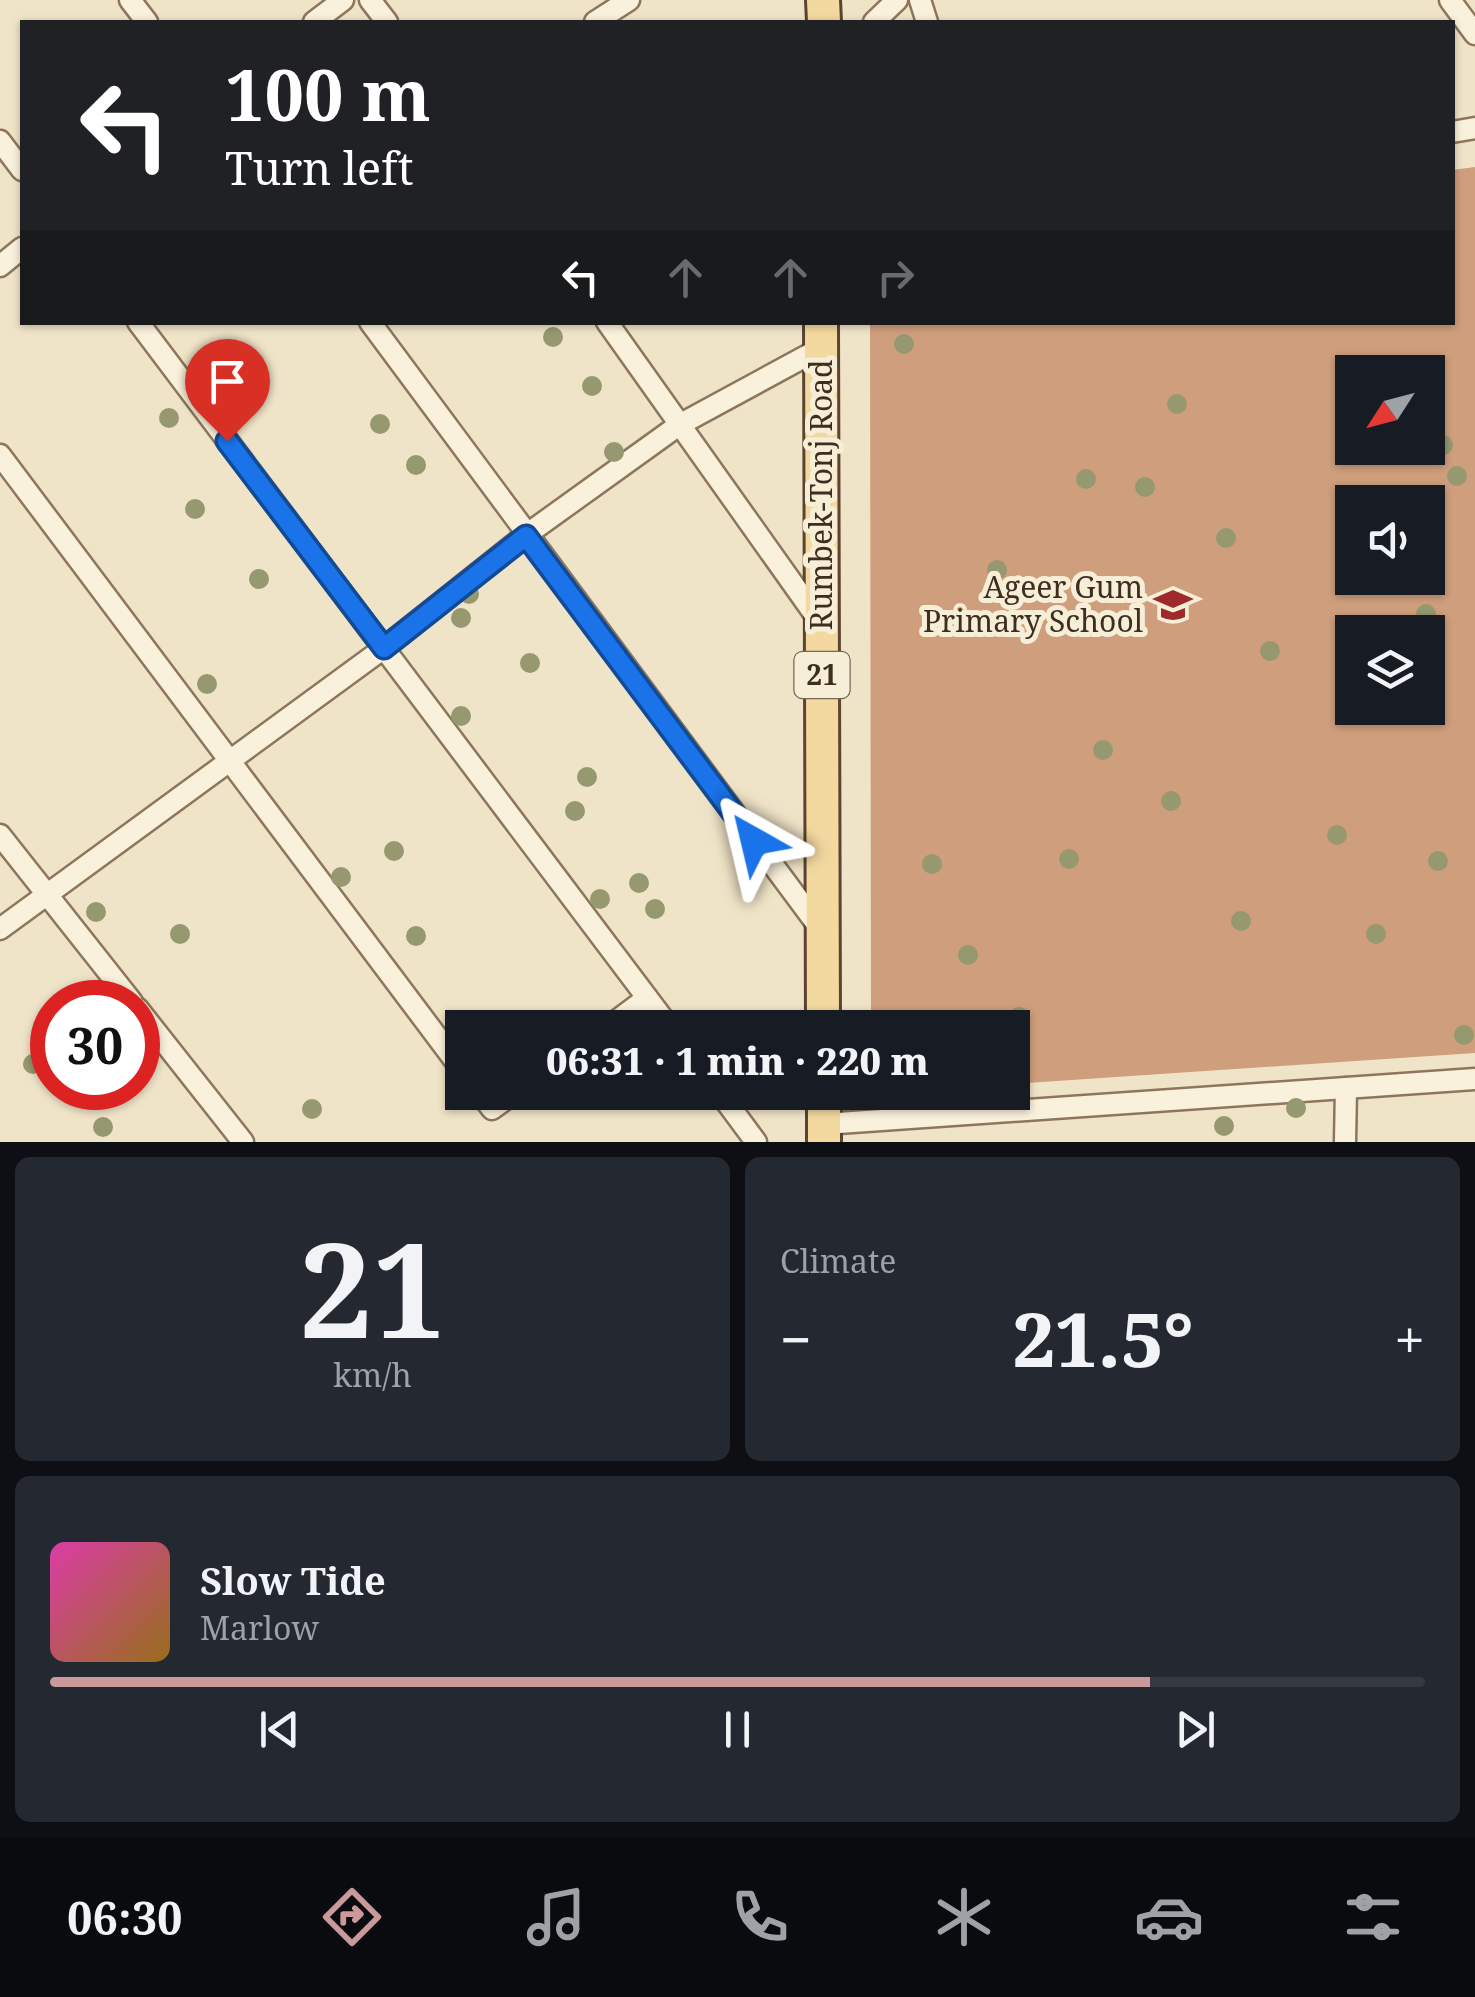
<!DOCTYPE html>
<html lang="en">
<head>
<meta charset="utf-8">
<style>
  body { margin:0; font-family:"Noto Serif",serif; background:#242831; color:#f1f3f6; height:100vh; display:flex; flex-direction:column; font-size:38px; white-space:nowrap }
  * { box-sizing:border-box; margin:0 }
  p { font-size:32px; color:#9ea1a6 }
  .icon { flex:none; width:55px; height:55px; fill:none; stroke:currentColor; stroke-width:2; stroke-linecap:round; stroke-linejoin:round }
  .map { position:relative; height:1142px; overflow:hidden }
  .side { display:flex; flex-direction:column; gap:15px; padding:15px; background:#0d0f14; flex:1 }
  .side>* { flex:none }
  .guide { position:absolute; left:20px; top:20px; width:1435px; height:305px; border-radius:0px; box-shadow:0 2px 8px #0004; background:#202124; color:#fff; overflow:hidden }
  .needle { width:65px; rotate:234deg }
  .fabs { position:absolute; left:1335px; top:355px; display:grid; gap:20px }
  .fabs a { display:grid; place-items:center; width:110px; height:110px; border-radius:0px; background:#171b24; box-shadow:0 2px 8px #0004; font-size:50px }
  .speed { position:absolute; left:30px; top:980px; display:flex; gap:20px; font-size:50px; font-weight:700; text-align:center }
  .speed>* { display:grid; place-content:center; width:130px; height:130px; border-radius:50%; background:#171b24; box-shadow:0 2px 8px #0004; line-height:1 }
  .speed .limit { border:15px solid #d22; background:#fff; color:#111 }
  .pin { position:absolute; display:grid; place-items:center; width:85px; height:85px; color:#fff; margin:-102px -42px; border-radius:50% 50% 50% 0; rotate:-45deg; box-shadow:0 0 10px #0007 }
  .pin .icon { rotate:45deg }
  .me { position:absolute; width:110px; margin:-55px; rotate:323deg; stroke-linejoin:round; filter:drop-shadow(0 0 8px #0008) }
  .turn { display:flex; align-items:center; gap:35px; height:210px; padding:0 40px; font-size:45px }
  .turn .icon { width:130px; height:130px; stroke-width:2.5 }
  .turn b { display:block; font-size:70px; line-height:85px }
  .lanes { display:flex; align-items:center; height:95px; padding:0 40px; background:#0003; justify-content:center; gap:50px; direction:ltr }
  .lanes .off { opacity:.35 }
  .big { font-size:75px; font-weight:800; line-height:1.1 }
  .side .widget { flex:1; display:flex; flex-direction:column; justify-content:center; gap:15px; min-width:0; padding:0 35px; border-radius:15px; background:#242831 }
  .side .dial { align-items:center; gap:0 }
  .dial b { font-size:130px; line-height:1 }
  .song { display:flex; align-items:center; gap:30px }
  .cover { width:120px; height:120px; border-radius:15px; background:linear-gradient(135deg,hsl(320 70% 55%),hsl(40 70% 35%)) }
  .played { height:10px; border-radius:5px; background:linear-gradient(90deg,#cc999b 80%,#363941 80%) }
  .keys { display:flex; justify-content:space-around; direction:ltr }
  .heat { display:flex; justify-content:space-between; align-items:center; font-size:55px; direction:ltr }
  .side .tiles { flex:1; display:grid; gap:15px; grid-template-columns:1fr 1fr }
  .widget:last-child { grid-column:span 2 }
  .trip { position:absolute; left:445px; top:1010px; width:585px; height:100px; border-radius:0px; background:#171b24; box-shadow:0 2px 8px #0004; font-weight:800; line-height:100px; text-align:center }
  .dock { display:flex; height:160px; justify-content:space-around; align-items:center; background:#090b0e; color:#9ea1a6 }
  .dock .icon { width:70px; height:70px }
  .dock .current { color:#cc999b }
  .dock b { font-size:45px; color:#f1f3f6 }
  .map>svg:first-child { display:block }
  .building { fill:#cf9f7d; fill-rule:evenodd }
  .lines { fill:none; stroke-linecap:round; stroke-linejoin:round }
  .minor-casing { stroke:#8d765c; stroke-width:25 }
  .primary-casing { stroke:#5b4430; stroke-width:38 }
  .minor { stroke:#faf1dc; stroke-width:20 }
  .primary { stroke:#f3d9a0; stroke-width:32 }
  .tree { fill:#96986f }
  .route-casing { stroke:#114b97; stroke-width:25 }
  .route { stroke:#1a73e8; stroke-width:18 }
  .labels { text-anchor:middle; stroke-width:10; stroke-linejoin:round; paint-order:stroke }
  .shield { fill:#f7eed8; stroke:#756857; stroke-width:2.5 }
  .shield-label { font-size:28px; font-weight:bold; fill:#3d2e20 }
  .street-label { font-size:30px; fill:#3d2e20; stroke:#f7eed8 }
  .poi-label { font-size:30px; fill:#3d2e20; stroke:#f7eed8; text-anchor:end }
</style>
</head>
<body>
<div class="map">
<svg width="1475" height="1142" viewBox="0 0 1475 1142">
  <rect width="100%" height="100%" fill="#f0e4c8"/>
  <path class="building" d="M1475 167V1053L1012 1084V1028H871L870 322H1452V170ZM1352 372H1428V448H1352ZM1352 502H1428V578H1352ZM1352 632H1428V708H1352Z"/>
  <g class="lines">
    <g class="minor-casing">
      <g id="minor">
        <path d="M130 0 147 22"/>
        <path d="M370 0 387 22"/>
        <path d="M920 0 927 22"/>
        <path d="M1450 0 1475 34"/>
        <path d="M314 22 343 0"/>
        <path d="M595 22 629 0"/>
        <path d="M874 22 897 0"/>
        <path d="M1452 132 1475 128"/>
        <path d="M0 141 22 170"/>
        <path d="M0 266 22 248"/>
        <path d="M138 322 670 1028"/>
        <path d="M370 322 822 931"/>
        <path d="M607 322 820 622"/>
        <path d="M0 455 462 1070"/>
        <path d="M0 835 132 1002"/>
        <path d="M0 929 384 648 526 535 679 425 821 348"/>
        <path d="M138 1009 243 1142"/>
        <path d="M607 1028 647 998"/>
        <path d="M479 1092 492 1109 515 1092"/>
        <path d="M719 1092 756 1142"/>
        <path d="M824 1124 1475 1079"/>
        <path d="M1345 1142 1346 1088"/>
      </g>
    </g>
    <g class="primary-casing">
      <g id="primary">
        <path d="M823 0 824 22"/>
        <path d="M821 322 823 1028"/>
        <path d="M824 1092V1142"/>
      </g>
    </g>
    <use href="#minor" class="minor"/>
    <use href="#primary" class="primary"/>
  </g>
  <g class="tree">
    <circle cx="553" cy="337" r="10"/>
    <circle cx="904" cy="344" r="10"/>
    <circle cx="592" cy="386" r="10"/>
    <circle cx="1177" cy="404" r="10"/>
    <circle cx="169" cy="418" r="10"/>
    <circle cx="380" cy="424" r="10"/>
    <circle cx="1443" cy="445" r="10"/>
    <circle cx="614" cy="452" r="10"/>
    <circle cx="416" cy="465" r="10"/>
    <circle cx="1457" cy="476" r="10"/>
    <circle cx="1086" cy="479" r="10"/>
    <circle cx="1145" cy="487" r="10"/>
    <circle cx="195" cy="509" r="10"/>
    <circle cx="1226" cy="538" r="10"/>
    <circle cx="997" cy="570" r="10"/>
    <circle cx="259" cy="579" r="10"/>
    <circle cx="469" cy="594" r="10"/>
    <circle cx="1426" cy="614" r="10"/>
    <circle cx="461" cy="618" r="10"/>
    <circle cx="1270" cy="651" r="10"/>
    <circle cx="530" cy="663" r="10"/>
    <circle cx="207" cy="684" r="10"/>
    <circle cx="461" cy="716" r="10"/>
    <circle cx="1103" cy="750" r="10"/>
    <circle cx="587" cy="777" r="10"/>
    <circle cx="1171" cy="801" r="10"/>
    <circle cx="575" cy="811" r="10"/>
    <circle cx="1337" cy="835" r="10"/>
    <circle cx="394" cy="851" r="10"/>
    <circle cx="1069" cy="859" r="10"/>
    <circle cx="1438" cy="861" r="10"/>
    <circle cx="932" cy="864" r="10"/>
    <circle cx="341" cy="877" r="10"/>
    <circle cx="639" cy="883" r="10"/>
    <circle cx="600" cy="899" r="10"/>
    <circle cx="655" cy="909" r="10"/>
    <circle cx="96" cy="912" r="10"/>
    <circle cx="1241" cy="921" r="10"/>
    <circle cx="180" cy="934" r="10"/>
    <circle cx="1376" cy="934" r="10"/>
    <circle cx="416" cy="936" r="10"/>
    <circle cx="968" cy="955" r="10"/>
    <circle cx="1019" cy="1017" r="10"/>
    <circle cx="1464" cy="1035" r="10"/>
    <circle cx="33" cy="1064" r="10"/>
    <circle cx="1296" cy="1108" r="10"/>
    <circle cx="312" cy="1109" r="10"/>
    <circle cx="1224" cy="1126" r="10"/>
    <circle cx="103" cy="1127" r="10"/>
  </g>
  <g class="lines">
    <g class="route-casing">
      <path id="route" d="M227 441 384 648 526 536 754 841"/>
    </g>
    <use href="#route" class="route"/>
  </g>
  <defs>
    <g id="school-bare" transform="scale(3)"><path d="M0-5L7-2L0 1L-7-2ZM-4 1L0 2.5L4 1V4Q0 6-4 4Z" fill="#9e2a2b" stroke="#f7eed8" stroke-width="2.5" paint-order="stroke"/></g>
  </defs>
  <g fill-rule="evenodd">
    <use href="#school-bare" x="1173" y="605"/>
  </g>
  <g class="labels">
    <rect class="shield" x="794.5" y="652" width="55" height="46" rx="8"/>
    <g class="shield-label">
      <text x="822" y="685">21</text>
    </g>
    <g class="street-label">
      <text transform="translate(822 495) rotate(-90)" y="10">Rumbek-Tonj Road</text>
    </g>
    <g class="poi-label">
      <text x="1143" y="598">Ageer Gum<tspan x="1143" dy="34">Primary School</tspan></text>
    </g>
  </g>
</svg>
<div class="fabs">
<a><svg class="needle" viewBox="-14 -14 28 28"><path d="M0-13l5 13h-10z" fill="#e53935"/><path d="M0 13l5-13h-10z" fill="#9ea1a6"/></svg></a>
<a><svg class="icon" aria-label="sound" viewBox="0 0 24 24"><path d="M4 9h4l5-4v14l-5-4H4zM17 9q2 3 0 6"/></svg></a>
<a><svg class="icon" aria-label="layers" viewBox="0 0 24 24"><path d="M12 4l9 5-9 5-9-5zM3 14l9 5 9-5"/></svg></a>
</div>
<div class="speed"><div class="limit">30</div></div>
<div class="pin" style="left:227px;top:441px;background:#d93025"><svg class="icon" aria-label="arrive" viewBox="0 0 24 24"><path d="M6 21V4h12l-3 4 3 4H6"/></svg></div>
<svg class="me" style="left:754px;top:841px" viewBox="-20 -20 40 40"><path d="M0-17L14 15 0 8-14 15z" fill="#1a73e8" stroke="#fff" stroke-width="4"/></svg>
<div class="trip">06:31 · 1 min · 220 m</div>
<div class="guide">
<div class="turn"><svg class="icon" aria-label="left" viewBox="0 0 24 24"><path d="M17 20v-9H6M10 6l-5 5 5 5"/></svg><div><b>100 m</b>Turn left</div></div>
<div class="lanes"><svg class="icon" aria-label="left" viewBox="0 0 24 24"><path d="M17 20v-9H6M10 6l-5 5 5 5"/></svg><svg class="icon off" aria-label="ahead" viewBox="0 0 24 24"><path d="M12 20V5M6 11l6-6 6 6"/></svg><svg class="icon off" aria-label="ahead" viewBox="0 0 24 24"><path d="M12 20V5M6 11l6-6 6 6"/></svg><svg class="icon off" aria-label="right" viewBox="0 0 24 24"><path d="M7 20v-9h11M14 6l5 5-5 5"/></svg></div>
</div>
</div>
<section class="side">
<div class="tiles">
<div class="widget dial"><b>21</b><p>km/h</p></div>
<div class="widget"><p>Climate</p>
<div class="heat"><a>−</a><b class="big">21.5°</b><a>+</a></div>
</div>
<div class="widget">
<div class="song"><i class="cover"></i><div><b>Slow Tide</b><p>Marlow</p></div></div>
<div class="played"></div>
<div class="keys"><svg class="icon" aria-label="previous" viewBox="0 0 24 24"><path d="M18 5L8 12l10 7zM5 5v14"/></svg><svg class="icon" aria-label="pause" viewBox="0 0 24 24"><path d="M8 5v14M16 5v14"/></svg><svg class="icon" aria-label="next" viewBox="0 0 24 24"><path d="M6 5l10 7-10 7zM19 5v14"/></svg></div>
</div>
</div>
</section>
<nav class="dock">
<b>06:30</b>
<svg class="icon current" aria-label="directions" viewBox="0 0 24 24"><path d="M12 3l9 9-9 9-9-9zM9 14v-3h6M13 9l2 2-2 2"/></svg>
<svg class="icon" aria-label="music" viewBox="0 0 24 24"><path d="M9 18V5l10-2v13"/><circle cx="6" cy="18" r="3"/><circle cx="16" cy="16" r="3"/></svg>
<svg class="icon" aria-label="phone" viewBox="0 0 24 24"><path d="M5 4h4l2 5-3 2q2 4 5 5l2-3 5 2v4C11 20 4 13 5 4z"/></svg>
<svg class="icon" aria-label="climate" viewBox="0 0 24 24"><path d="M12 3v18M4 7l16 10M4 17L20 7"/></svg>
<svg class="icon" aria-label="car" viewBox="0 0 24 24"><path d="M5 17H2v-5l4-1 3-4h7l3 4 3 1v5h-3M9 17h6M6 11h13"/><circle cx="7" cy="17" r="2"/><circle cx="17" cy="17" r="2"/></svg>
<svg class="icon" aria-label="filters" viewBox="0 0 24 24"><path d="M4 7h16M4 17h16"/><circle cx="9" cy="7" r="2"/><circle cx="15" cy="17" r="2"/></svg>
</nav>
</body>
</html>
